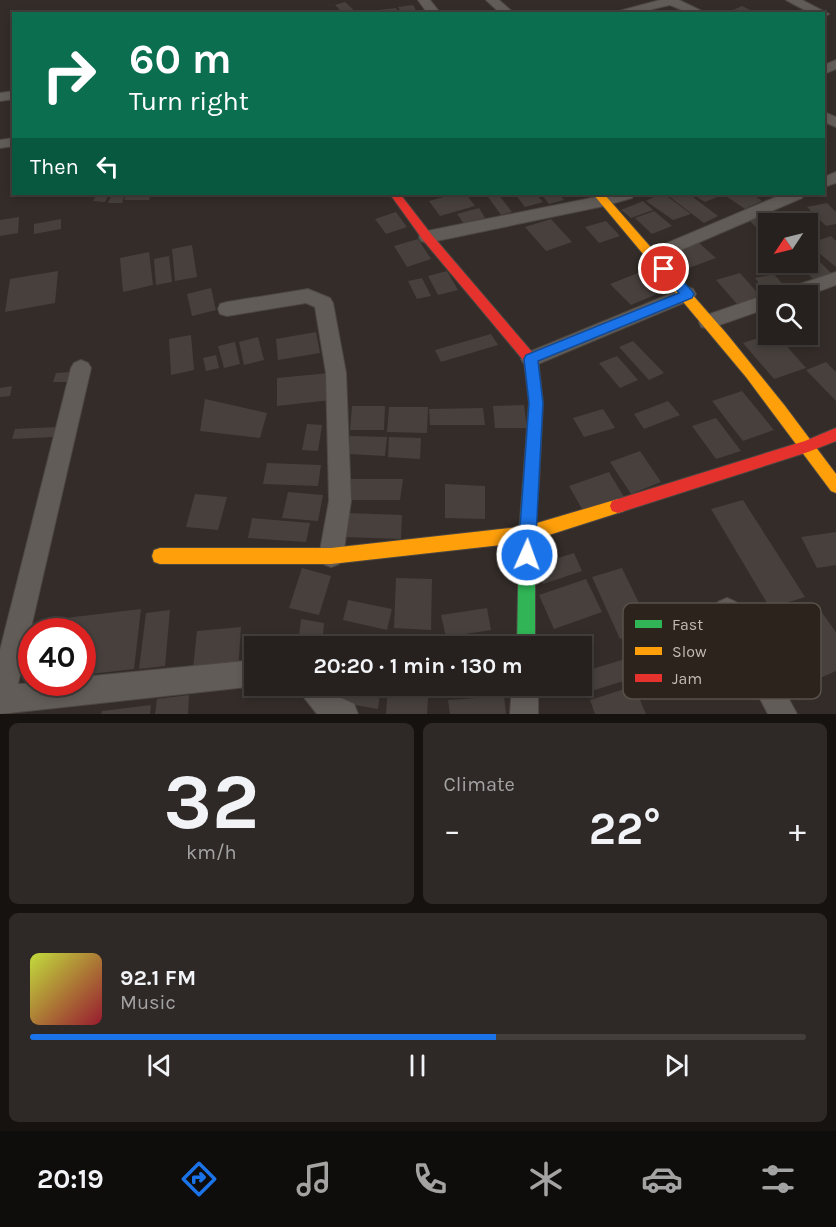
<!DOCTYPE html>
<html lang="en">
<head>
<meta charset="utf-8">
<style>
  body { margin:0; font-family:Karla,sans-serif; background:#2e2927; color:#f1f3f6; height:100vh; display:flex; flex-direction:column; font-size:22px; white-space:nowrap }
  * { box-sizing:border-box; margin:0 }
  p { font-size:20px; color:#a4a3a4 }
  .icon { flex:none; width:33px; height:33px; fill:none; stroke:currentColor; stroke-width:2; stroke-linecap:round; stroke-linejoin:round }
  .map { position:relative; height:714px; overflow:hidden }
  .details { display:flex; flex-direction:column; gap:9px; padding:9px; background:#151210; flex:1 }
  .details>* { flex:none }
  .guide { position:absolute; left:12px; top:12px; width:813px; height:183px; border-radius:0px; box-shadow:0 3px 9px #0003,0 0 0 2px #423e3c; background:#0b6e4f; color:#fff; overflow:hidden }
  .needle { width:39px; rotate:235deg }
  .controls { position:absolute; left:758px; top:213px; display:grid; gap:12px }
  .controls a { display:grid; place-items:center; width:60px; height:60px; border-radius:0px; background:#26211e; box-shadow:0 3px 9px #0003,0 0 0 2px #423e3c; font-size:30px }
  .speed { position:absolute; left:18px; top:618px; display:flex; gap:12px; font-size:30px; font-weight:700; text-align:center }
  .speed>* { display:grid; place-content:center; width:78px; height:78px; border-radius:50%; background:#26211e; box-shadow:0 3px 9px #0003,0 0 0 2px #423e3c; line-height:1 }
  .speed .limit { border:9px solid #d22; background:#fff; color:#111 }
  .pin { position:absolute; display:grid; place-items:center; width:51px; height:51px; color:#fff; margin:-26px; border:3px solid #fff; border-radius:50%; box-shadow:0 2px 6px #0007 }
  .me { position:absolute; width:66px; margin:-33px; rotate:2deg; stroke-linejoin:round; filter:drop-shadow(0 0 4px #0008) }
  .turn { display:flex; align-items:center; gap:21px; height:126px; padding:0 18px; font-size:27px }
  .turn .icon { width:78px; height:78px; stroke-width:2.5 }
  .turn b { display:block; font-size:42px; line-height:51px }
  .then { display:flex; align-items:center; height:57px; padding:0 18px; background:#0003; gap:12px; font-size:22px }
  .big { font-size:45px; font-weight:700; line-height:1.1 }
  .details .tile { flex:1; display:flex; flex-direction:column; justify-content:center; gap:9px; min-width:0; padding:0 21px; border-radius:9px; background:#2e2927 }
  .details .dial { align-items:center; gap:0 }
  .dial b { font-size:78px; line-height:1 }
  .song { display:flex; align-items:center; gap:18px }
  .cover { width:72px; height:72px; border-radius:9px; background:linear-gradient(135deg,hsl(70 70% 55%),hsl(350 70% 35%)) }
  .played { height:6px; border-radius:3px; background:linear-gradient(90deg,#1a73e8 60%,#423e3c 60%) }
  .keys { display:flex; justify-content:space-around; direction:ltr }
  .heat { display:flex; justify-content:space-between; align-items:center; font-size:33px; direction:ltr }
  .details .tiles { flex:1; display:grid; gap:9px; grid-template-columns:1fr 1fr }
  .tile:last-child { grid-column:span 2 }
  .trip { position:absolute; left:244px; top:636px; width:348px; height:60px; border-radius:0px; background:#26211e; box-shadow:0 3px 9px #0003,0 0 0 2px #423e3c; font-weight:700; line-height:60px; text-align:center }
  .tabs { display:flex; height:96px; justify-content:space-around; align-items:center; background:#0f0d0c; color:#a4a3a4 }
  .tabs .icon { width:42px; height:42px }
  .tabs .on { color:#1a73e8 }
  .tabs b { font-size:27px; color:#f1f3f6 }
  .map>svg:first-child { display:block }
  .building { fill:#47403d }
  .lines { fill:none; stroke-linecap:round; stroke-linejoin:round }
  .street-casing { stroke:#4d4743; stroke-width:2 }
  .fast-casing { stroke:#4d4743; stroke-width:2 }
  .slow-casing { stroke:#4d4743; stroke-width:2 }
  .jam-casing { stroke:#4d4743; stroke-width:2 }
  .street { fill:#615c57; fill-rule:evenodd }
  .fast { fill:#30b455; fill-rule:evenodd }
  .slow { fill:#ff9f0a; fill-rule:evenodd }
  .jam { fill:#e5322d; fill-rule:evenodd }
  .route { fill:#1a73e8; stroke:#114b97; stroke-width:1.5 }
  .key { fill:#2c231d; stroke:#59504a; stroke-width:1.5 }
  .key-label { font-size:16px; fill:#c3bab2 }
</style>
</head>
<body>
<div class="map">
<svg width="836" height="714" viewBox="0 0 836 714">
  <rect width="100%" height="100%" fill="#332c28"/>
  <g class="building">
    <path d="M345 2 358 14H344L335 5Z"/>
    <path d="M413 5 418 14H402L398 7Z"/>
    <path d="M742 6 759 14H724Z"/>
    <path d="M396 8 399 14H380L378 10Z"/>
    <path d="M97 194H109L105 202 93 201Z"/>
    <path d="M112 194H125L122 203H108Z"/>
    <path d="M127 194H151L149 200H124Z"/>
    <path d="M455 194H466L475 206 440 216 429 201Z"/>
    <path d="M486 194H498L512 212 501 215Z"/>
    <path d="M515 194H536L543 202 525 207Z"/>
    <path d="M541 194H559L564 200 549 204Z"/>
    <path d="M659 194H664L691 214 673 220 646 201Z"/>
    <path d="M666 194H689L718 216 704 223Z"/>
    <path d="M692 194H719L722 195 705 202Z"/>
    <path d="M723 194H752L762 201 745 209Z"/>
    <path d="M643 201 653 210 631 218 621 210Z"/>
    <path d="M827 203 836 212V224L826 226 807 207Z"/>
    <path d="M479 208 485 218 464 224 457 214Z"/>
    <path d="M654 211 672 226 652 234 635 218Z"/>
    <path d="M396 212 407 227 386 234 375 219Z"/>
    <path d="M764 216 771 224H768V240L749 220Z"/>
    <path d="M19 217 18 233 0 236V220Z"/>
    <path d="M61 219V229L34 234V224Z"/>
    <path d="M551 219 572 242 546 251 525 227Z"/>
    <path d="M606 221 620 236 599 243 585 227Z"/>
    <path d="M831 236 836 241V267L808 244Z"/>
    <path d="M418 239 431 259 407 267 394 246Z"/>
    <path d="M698 242 716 258 686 269 669 253Z"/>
    <path d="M192 245 197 277 175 281 172 249Z"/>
    <path d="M807 249 834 276 815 281 796 262H807Z"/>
    <path d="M149 252 153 285 123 292 120 258Z"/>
    <path d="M169 256 172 282 156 285 154 259Z"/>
    <path d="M58 271 55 303 5 312 10 279Z"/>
    <path d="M447 271 458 290 438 295 428 276Z"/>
    <path d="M643 271 664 291 631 305 610 284Z"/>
    <path d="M740 273 762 298 738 305 716 280Z"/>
    <path d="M774 274 784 286 765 291 755 278Z"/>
    <path d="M422 278 431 296 417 299 408 281Z"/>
    <path d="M211 288 216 310 192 316 187 294Z"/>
    <path d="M316 332 320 353 278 360 276 339Z"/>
    <path d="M491 334 498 345 441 362 435 350Z"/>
    <path d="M770 334H776L806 368 774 379 743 343Z"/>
    <path d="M191 335 194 370 171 375 169 339Z"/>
    <path d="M258 337 264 360 244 365 239 342Z"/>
    <path d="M633 341 664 373 649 380 619 347Z"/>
    <path d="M235 342 240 364 224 368 218 346Z"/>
    <path d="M216 355 219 368 206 371 203 358Z"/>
    <path d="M617 356 638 380 620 388 599 363Z"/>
    <path d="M826 362 836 372V401L806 370Z"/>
    <path d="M70 372 67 382H53L56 373Z"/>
    <path d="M329 373 331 400 277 406V378Z"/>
    <path d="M12 386 10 396 0 397V388Z"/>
    <path d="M742 391 774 430 743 441 712 401Z"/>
    <path d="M205 399 267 413 260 438 200 431Z"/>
    <path d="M668 401 680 415 644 429 634 414Z"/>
    <path d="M524 405 527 428H495L493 406Z"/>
    <path d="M352 406H385L384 430H350Z"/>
    <path d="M389 407H428L427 433 387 432Z"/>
    <path d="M483 408 485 425H430L429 409Z"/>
    <path d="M603 409 615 428 584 437 573 418Z"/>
    <path d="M716 418 741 451 716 459 692 426Z"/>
    <path d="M307 424 322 425 318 451 302 450Z"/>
    <path d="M57 427 54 437 12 439 15 429Z"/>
    <path d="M350 436 387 437 385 456 349 454Z"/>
    <path d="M389 437 421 438 420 459 388 457Z"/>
    <path d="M640 451 661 482 631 494 610 462Z"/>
    <path d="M267 463 321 465 318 486 263 484Z"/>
    <path d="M609 472 627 502 586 516 569 486Z"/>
    <path d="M344 479H403L400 500H347Z"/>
    <path d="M445 484 485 486V519L445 518Z"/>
    <path d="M288 492 323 495 318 521 282 518Z"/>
    <path d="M195 494 227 497 218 530 186 527Z"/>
    <path d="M743 500 805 597 770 608 711 509Z"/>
    <path d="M347 513 402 515 401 539 344 537Z"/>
    <path d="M252 518 310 523 306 542 248 538Z"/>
    <path d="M836 532V565L817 568 801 537Z"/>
    <path d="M574 553 582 571 543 584 535 565Z"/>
    <path d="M302 568 331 576 319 615 289 608Z"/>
    <path d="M622 568 652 630 620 639 592 577Z"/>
    <path d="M396 578 432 579 431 630 394 628Z"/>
    <path d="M586 579 602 612 554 629 539 595Z"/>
    <path d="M348 600 392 609 387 630 343 620Z"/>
    <path d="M817 606 836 632V671L820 678 781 621Z"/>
    <path d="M487 608 491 630 446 637 441 615Z"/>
    <path d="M141 609 134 669 82 675V632H55L57 619Z"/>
    <path d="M170 610 165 666 139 669 146 613Z"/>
    <path d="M301 619 324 623 322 646H298Z"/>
    <path d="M241 627 238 673 192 677 197 631Z"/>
    <path d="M622 660 630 679 585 693 581 686 582 672Z"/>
    <path d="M346 686H381L378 709 343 703Z"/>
    <path d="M388 686H429L427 714H386Z"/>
    <path d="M468 686H508L509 691 469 694Z"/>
    <path d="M634 686 646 714H595L590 700Z"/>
    <path d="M189 695 188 714H155L157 699Z"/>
    <path d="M504 696 506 714H450L448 700Z"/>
    <path d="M151 705 150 714H101L102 711Z"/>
  </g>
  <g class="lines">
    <g class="street-casing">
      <g id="street">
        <path d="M418 0H430L441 14H428Z"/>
        <path d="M486 0H499L515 14H501Z"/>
        <path d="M660 0H679L708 14H691L670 5 632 14H608Z"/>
        <path d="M786 0H802L829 14 824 17V14H812Z"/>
        <path d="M836 60V69L824 74V65Z"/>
        <path d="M14 91V99L0 101V93Z"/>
        <path d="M824 112 836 117V127L824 122Z"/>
        <path d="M14 138V146L0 148V140Z"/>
        <path d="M836 172V183L824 187V177Z"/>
        <path d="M611 194H634L632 198 604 206 427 243 421 241 419 237 421 233 427 231Z"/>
        <path d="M783 194H804L802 198 658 260H646L643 256 646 252Z"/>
        <path d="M836 272V285L806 296H776L779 291Z"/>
        <path d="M687 287 693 289 696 294 693 299 538 364 531 367 524 364 521 359 524 354Z"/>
        <path d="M308 289 330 298 333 303 346 373 351 501 343 556 339 564 331 567 323 564 319 556 329 501 326 373 315 307 306 303 227 316 220 314 218 309 220 304 227 302Z"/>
        <path d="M768 294 772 296H768V308L708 329 701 327 699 322 701 317Z"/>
        <path d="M81 360 88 363 91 368 18 684 82 682V677L255 660V686H257L0 714V650L71 368 74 363Z"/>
        <path d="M727 598 736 602 797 714H768L714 611 718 602Z"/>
        <path d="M298 686H328L339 697 354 704 358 714H317L302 695Z"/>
        <path d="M512 686H538V714H510Z"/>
      </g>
    </g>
    <g class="fast-casing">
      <path id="fast" d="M531 475 536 477 539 482 535 534V646H517L519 534 523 482 526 477Z"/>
    </g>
    <g class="slow-casing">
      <g id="slow">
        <path d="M593 194H604L726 333 785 406 836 474V493L831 491 746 377Z"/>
        <path d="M618 499 624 501 626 506 624 511 527 542 331 564H160L154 562 152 556 154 550 160 548H331L527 526Z"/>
      </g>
    </g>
    <g class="jam-casing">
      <g id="jam">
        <path d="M390 194H400L431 234 538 359 543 403 539 482 536 487 531 489 526 487 523 482 529 403 524 361 423 240Z"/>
        <path d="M836 428V441L808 452 618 513 612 511 610 506 612 501 618 499 805 441Z"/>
      </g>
    </g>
    <use href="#street" class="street"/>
    <use href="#fast" class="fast"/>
    <use href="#slow" class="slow"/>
    <use href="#jam" class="jam"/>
  </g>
  <path class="route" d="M664 265 668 266 692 291 694 294 692 298 538 361 543 403 535 555 533 561 527 563 521 561 518 555 529 403 524 359 526 355 679 293 658 269Z"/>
  <rect x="623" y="603" width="198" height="96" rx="9" class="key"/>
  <rect x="635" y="620" width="27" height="8" fill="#30b455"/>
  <rect x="635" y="647" width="27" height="8" fill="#ff9f0a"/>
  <rect x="635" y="674" width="27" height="8" fill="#e5322d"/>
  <g class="key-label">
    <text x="672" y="630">Fast</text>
    <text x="672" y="657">Slow</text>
    <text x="672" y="684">Jam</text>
  </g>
</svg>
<div class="controls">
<a><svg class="needle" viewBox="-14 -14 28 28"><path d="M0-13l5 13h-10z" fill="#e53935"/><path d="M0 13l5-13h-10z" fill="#a4a3a4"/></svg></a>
<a><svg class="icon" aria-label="search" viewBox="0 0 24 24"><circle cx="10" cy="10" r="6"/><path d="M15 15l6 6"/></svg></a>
</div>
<div class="speed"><div class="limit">40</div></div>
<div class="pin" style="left:664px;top:269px;background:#d93025"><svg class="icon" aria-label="arrive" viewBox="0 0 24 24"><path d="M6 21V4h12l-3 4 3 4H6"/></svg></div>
<svg class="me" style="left:527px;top:555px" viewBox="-20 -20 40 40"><circle r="17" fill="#1a73e8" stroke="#fff" stroke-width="3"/><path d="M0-11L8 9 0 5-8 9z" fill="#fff"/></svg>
<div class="trip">20:20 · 1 min · 130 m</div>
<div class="guide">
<div class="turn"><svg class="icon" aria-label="right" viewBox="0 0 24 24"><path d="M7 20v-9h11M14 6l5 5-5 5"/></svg><div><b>60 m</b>Turn right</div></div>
<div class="then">Then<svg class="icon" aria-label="left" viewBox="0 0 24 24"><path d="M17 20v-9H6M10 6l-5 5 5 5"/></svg></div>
</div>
</div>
<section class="details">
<div class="tiles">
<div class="tile dial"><b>32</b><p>km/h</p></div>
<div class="tile"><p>Climate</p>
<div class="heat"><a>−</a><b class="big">22°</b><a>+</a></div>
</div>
<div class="tile">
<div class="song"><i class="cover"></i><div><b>92.1 FM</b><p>Music</p></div></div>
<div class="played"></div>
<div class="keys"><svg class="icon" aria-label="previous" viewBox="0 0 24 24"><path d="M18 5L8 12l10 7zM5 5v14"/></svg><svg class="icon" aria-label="pause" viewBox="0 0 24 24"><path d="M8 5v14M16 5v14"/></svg><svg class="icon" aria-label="next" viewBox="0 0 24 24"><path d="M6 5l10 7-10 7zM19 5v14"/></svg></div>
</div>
</div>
</section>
<nav class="tabs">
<b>20:19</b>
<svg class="icon on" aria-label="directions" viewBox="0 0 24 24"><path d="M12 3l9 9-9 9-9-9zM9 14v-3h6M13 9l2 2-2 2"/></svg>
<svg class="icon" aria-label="music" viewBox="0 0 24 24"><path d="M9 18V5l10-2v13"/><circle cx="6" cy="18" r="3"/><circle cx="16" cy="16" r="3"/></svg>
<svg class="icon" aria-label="phone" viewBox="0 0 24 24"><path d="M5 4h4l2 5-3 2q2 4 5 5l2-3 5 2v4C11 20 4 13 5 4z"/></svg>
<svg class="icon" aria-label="climate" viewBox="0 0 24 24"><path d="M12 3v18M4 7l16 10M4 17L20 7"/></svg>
<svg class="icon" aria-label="car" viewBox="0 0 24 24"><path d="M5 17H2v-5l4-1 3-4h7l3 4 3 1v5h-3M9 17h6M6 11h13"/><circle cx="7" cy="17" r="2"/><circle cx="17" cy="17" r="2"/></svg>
<svg class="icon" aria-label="filters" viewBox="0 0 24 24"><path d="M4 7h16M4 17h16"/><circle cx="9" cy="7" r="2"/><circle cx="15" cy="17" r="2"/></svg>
</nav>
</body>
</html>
